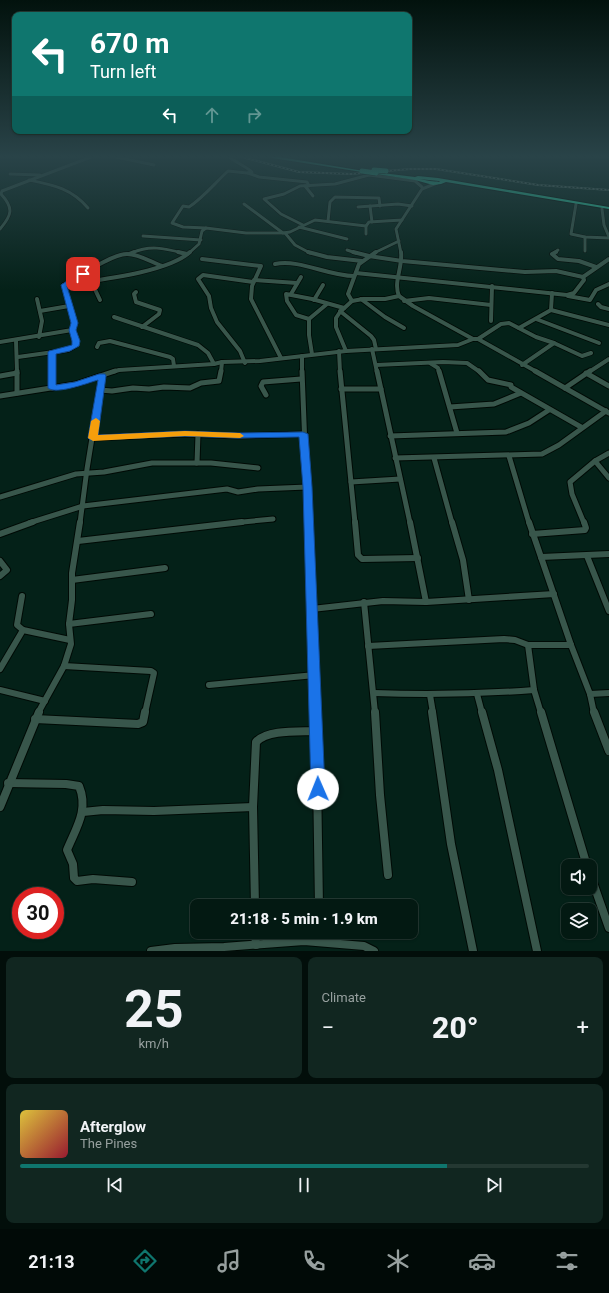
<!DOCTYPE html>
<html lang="en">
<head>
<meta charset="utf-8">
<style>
  body { margin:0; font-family:Roboto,sans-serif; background:#112620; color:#f1f3f6; height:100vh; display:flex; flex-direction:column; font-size:15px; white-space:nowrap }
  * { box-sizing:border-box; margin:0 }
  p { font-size:13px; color:#97a09f }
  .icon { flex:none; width:22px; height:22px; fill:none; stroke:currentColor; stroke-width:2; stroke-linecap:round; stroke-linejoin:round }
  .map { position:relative; height:951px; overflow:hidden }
  .sheet { display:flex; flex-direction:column; gap:6px; padding:6px; background:#020e0a; flex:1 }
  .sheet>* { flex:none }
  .guide { position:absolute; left:12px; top:12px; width:400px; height:122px; border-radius:8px; box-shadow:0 1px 3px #0004,0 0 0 1px #243832; background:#0f766e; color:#fff; overflow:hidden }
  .fabs { position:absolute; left:561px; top:859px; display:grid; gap:8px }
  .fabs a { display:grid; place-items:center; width:36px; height:36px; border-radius:8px; background:#031912; box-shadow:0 1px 3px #0004,0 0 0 1px #243832; font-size:20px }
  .speed { position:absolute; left:12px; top:887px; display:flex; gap:8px; font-size:20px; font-weight:700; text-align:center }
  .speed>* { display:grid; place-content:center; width:52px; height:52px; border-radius:50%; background:#031912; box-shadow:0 1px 3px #0004,0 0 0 1px #243832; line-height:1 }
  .speed .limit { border:6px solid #d22; background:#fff; color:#111 }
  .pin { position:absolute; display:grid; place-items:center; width:34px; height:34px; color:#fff; margin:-17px; border-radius:8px; box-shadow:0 2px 6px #0006 }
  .me { position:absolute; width:44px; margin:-22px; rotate:359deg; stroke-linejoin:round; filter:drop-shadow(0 0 3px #0008) }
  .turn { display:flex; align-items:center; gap:14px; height:84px; padding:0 12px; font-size:18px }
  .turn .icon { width:52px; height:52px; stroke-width:2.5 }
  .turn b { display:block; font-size:28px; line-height:34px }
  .lanes { display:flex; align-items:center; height:38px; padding:0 12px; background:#0003; justify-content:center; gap:20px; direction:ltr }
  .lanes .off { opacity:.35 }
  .big { font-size:30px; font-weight:800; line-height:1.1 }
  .sheet .widget { flex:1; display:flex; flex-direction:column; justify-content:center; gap:6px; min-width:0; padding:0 14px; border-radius:8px; background:#112620 }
  .sheet .dial { align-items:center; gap:0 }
  .dial b { font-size:52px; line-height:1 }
  .song { display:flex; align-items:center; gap:12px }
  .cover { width:48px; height:48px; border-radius:6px; background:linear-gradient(135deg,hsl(50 70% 55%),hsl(350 70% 35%)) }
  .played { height:4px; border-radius:2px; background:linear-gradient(90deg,#0f766e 75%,#243832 75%) }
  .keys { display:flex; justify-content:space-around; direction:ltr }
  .heat { display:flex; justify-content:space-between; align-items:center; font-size:22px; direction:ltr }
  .sheet .tiles { flex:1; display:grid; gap:6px; grid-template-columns:1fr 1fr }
  .widget:last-child { grid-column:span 2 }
  .trip { position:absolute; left:190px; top:899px; width:228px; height:40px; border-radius:8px; background:#031912; box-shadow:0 1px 3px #0004,0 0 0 1px #243832; font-weight:800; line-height:40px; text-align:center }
  .menu { display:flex; height:64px; justify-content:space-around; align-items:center; background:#010a07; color:#97a09f }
  .menu .icon { width:28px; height:28px }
  .menu .active { color:#0f766e }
  .menu b { font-size:18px; color:#f1f3f6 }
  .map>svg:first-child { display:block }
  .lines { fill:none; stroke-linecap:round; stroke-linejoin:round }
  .minor-far4-casing { stroke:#000a05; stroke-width:4 }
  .minor-far3-casing { stroke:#000a05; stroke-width:5.5 }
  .minor-far2-casing { stroke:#000a05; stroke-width:7 }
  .minor-far1-casing { stroke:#000a05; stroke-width:8 }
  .minor-casing { stroke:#000a05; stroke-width:10 }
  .highway-casing { stroke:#000a05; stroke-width:2 }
  .minor-far4 { stroke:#38564b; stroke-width:3 }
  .minor-far3 { stroke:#38564b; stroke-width:4 }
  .minor-far2 { stroke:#38564b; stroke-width:5 }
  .minor-far1 { stroke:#38564b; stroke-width:6 }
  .minor { stroke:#38564b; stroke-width:8 }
  .highway { fill:#2ccca1; fill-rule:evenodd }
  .rail-casing { stroke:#617870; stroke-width:2 }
  .rail { stroke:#00180f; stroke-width:1; stroke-dasharray:2; stroke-linecap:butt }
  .highway-bridge-casing { stroke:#000a05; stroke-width:6; stroke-linecap:butt }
  .highway-bridge { stroke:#2ccca1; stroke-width:5 }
  .route { fill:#1a73e8; stroke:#114b97 }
  .slow { fill:#f59e0b }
</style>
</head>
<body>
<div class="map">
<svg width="609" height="951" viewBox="0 0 609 951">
  <rect width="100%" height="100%" fill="#042118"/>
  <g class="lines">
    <g class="minor-far4-casing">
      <g id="minor-far4">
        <path d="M116 157 154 165"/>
        <path d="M248 173 259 177 307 182 309 186"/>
        <path d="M10 174 40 175"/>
        <path d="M29 180C53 185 71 188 88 208"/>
        <path d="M305 186 313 196"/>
        <path d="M244 204 283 233"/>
        <path d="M576 204 571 234 585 237 609 238"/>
        <path d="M370 206 372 222"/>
        <path d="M358 207 398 204 412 206"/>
        <path d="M602 209 604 225 609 237"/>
        <path d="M328 221 330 202 335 197 379 198 380 206"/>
        <path d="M303 225 281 214 264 199 284 194 300 186 335 184 369 175 415 181 422 187"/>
        <path d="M299 227 347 239"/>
        <path d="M206 228 183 227 172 223 183 206 189 207C203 198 215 183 228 171L247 173 252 172C250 169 234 161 229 157"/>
        <path d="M0 229C12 215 14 208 1 194L2 191 91 157"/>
        <path d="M285 233 295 245 310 253"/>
        <path d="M366 234V226L369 222 402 220"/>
        <path d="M143 236 201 240"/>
        <path d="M585 237V251"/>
        <path d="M347 250 356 253"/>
        <path d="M132 253C149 245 164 248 182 253"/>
        <path d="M189 253 199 244 202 231 206 228 246 233H283L290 232 315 220 366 226"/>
        <path d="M374 253 399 241"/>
        <path d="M401 253 396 229 422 189 437 183"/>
        <path d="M554 253 558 250"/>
      </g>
    </g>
    <g class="minor-far3-casing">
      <g id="minor-far3">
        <path d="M178 252 187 254"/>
        <path d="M308 252 327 257 362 261"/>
        <path d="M353 252 369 256 402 261 525 272 556 271 583 277 609 259"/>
        <path d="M401 252C403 267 393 282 399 296L413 306 473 339H478L537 372"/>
        <path d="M556 252 552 254 558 259 579 261 596 267"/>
        <path d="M129 254 134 252"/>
        <path d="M202 259 261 266 252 286 251 299 281 358"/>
        <path d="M275 264C300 259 328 276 354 276"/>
        <path d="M356 273 567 295 574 293 584 280 583 277"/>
        <path d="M254 280 297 283"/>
        <path d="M91 281 100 300"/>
        <path d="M66 284C80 276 112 254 127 254 139 254 151 262 162 266"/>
        <path d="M64 285C96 280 167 273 190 252"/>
        <path d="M136 292 134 294 136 302 160 310 159 314 142 327"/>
        <path d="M291 294 301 277"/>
        <path d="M568 296 590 300 596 290 609 284"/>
        <path d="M37 299 42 321 39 337"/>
        <path d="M361 299 385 317 404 328"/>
        <path d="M314 300 323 285"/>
        <path d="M352 301 348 294 359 264 376 252"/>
        <path d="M404 301 429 298 491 305"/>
        <path d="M598 304 601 307 609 309"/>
        <path d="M551 310 552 293"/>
        <path d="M40 311 69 306"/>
        <path d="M340 311 371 336 374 340 376 349"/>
        <path d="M114 317 198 345 208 353 214 364"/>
        <path d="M309 319 296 315 287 301 286 294 312 299 344 308"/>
        <path d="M536 319 599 343"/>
        <path d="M491 321 492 286"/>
        <path d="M519 328 551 310 609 325"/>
        <path d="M478 339 501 324 509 323 536 337 554 343 582 356 591 353"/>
        <path d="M16 340 17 372"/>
        <path d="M0 342 72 330"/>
        <path d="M97 347 99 343 110 341 170 357 173 359 174 366"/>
        <path d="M372 349 377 372"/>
        <path d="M339 351 340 372"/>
        <path d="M346 351 336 327V318L340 312 352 301 363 299H385L399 296"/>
        <path d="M52 352V372"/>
        <path d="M312 354 309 335V319L327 304"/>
        <path d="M18 357 68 350 75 346 76 341 72 330 74 323 64 285"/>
        <path d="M245 363 240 351 217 322 211 308 209 296 198 279 203 275 253 282"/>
        <path d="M430 363 438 368 439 372"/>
        <path d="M376 365 443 362 467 363 480 372"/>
        <path d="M522 365 554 343"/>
        <path d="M112 372 119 370 214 364 222 362 260 361 346 351 458 345 473 339"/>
        <path d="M221 372 222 362"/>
        <path d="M302 372V356"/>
        <path d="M589 372 609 359"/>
      </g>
    </g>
    <g class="minor-far2-casing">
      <g id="minor-far2">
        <path d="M17 371V393"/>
        <path d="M52 371V388"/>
        <path d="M302 371 308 523"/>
        <path d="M340 371 355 523"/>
        <path d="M377 371 410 523"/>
        <path d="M439 371 457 433"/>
        <path d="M479 371 488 380 511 385V387L581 427"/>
        <path d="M535 371 609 413"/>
        <path d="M586 373 609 386"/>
        <path d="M0 376 17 373"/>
        <path d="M565 388 590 371"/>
        <path d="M341 389H381"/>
        <path d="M100 390 112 391 133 388 149 389 164 387 190 388 201 383 219 381 221 371"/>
        <path d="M266 395 261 386 263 382 301 379"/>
        <path d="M0 396 76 384 115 371"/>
        <path d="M450 407 494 404 521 393"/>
        <path d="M390 436 506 432 529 423 549 410"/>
        <path d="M93 438 185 434 238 436 303 434"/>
        <path d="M509 456 529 523"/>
        <path d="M395 458 542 454 559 445 606 411"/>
        <path d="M434 458 452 523"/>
        <path d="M595 461 609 478"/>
        <path d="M197 463 198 434"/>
        <path d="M351 482 400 479"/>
        <path d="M0 497 76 474 104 472 152 463H211L258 468"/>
        <path d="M29 523 83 506 227 489 238 492 258 489 307 487"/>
        <path d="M80 523 87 469 102 376"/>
        <path d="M232 523 273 519"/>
        <path d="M584 523 572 494 570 482 595 461 609 453"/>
      </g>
    </g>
    <g class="minor-far1-casing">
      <g id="minor-far1">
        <path d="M308 522 316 713"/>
        <path d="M355 522 358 555 362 559 418 558"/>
        <path d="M410 522 426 602"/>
        <path d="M452 522 463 560 469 600"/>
        <path d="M529 522 571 645 590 694 594 713"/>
        <path d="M0 534 33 522"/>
        <path d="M532 534 585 530 586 528 584 522"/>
        <path d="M78 541 242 522"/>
        <path d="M587 556 609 611"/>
        <path d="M541 557 609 554"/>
        <path d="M0 561 7 570 0 576"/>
        <path d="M72 580 165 568"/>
        <path d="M22 596 17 625 23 630"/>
        <path d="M364 602 375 713"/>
        <path d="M312 609 383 601 426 602 554 594"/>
        <path d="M69 624 151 614"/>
        <path d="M528 645 534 690 541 713"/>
        <path d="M368 646 504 639 515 640 528 645H571"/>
        <path d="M64 666 151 671 154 673 145 713"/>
        <path d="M0 669 23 630 70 640"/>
        <path d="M209 685 315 675"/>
        <path d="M0 690 45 701"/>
        <path d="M374 693C428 695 480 694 534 690"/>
        <path d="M477 694 482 713"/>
        <path d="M590 694 609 693"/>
        <path d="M430 695 433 713"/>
        <path d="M38 713 64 666 71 644 69 624 72 600V573L80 522"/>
      </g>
    </g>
    <g class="minor-casing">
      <g id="minor">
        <path d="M316 712 319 906"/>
        <path d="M375 712 380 795 388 875"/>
        <path d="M432 712 451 844 473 951"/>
        <path d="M482 712 498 770 537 951"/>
        <path d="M541 712 587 866"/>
        <path d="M594 712 609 751"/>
        <path d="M35 719 138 724 143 722 145 712"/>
        <path d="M8 783 66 784 79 786C89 810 76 828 67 850L73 864 74 878 77 881 93 879 132 882"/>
        <path d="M0 807 39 712"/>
        <path d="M83 812 103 810 154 811 253 807"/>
        <path d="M590 874 609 928"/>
        <path d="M255 906 253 807 256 742C268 729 300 732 317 731"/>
        <path d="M255 932 256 945"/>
        <path d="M318 942 319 932"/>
        <path d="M151 951 175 948 224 947 304 941 364 946 374 951"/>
      </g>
    </g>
    <g class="highway-casing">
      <g id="highway">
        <path d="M270 157H280L364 171 362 172 272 158Z"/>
        <path d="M374 172 415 177 418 176 438 178 609 207V209L446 182 441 184 433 185 415 180 376 174H374ZM419 179 439 181 440 182 430 181Z"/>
      </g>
    </g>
    <use href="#minor-far4" class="minor-far4"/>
    <use href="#minor-far3" class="minor-far3"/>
    <use href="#minor-far2" class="minor-far2"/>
    <use href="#minor-far1" class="minor-far1"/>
    <use href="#minor" class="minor"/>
    <use href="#highway" class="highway"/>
    <g class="rail-casing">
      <path id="rail" d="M242 157 299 172 351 174 410 169H436L538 185 609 190"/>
    </g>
    <use href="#rail" class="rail"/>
    <g class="highway-bridge-casing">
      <g id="highway-bridge">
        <path d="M374 170 386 171"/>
        <path d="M362 171 376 173"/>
      </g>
    </g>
    <use href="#highway-bridge" class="highway-bridge"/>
  </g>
  <linearGradient id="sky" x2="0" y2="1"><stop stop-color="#02120d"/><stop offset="0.54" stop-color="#294348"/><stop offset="1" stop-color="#294348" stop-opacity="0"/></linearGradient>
  <rect width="609" height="290" fill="url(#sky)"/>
  <path class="route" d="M80 272 86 274 67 286 78 323 76 330 80 341 79 346 70 351 56 354V385L75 382 99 374H105L106 376 98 435 185 431 238 433 303 432 308 434 312 487 325 789 323 794 318 796 313 794 311 789 303 487 299 437 238 438 185 436 90 440 88 438 98 380C88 383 56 395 48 388V352L49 351 72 345V341L69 330 71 323 61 285Z"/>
  <path class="slow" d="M96 418 100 421 98 435 185 431 240 433 244 436 240 438 185 436 93 441 88 438 91 421Z"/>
</svg>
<div class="fabs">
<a><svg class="icon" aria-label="sound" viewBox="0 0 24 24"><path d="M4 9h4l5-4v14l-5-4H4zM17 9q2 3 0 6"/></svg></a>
<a><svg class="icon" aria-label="layers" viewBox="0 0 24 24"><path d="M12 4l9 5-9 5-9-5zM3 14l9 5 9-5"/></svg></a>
</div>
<div class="speed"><div class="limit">30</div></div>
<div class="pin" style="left:83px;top:274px;background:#d93025"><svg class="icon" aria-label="arrive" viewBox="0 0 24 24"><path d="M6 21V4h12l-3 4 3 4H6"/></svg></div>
<svg class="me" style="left:318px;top:789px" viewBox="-20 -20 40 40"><circle r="19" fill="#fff"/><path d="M0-13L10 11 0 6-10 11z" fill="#1a73e8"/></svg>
<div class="trip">21:18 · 5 min · 1.9 km</div>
<div class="guide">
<div class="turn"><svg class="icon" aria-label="left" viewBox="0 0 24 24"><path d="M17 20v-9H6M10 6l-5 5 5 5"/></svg><div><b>670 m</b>Turn left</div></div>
<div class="lanes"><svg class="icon" aria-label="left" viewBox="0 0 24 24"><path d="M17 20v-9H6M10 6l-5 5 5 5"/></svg><svg class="icon off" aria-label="ahead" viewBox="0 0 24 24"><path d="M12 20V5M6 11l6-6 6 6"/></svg><svg class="icon off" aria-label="right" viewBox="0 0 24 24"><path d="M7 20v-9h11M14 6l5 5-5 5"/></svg></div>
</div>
</div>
<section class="sheet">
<div class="tiles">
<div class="widget dial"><b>25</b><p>km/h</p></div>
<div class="widget"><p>Climate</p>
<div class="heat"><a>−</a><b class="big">20°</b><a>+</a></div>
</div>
<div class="widget">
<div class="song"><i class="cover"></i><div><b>Afterglow</b><p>The Pines</p></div></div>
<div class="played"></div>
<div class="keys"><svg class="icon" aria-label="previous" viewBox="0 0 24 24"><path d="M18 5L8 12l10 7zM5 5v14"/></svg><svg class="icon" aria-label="pause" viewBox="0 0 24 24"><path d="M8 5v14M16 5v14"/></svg><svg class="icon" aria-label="next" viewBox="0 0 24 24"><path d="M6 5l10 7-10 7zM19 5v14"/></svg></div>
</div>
</div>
</section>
<nav class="menu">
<b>21:13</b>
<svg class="icon active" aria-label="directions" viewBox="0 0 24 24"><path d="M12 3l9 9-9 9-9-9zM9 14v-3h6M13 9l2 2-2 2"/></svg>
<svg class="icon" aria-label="music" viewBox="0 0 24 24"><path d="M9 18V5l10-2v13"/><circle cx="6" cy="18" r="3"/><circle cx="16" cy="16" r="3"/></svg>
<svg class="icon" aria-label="phone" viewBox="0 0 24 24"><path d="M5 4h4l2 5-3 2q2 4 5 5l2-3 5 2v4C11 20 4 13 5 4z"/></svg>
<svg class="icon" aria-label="climate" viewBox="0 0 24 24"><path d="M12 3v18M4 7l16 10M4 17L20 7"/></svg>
<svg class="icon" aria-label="car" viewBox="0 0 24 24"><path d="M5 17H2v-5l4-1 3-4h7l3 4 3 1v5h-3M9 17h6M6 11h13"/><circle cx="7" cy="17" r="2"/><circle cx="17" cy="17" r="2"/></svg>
<svg class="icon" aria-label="filters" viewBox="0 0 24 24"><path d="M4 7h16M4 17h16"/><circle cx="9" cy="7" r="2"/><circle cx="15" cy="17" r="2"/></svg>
</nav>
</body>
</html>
